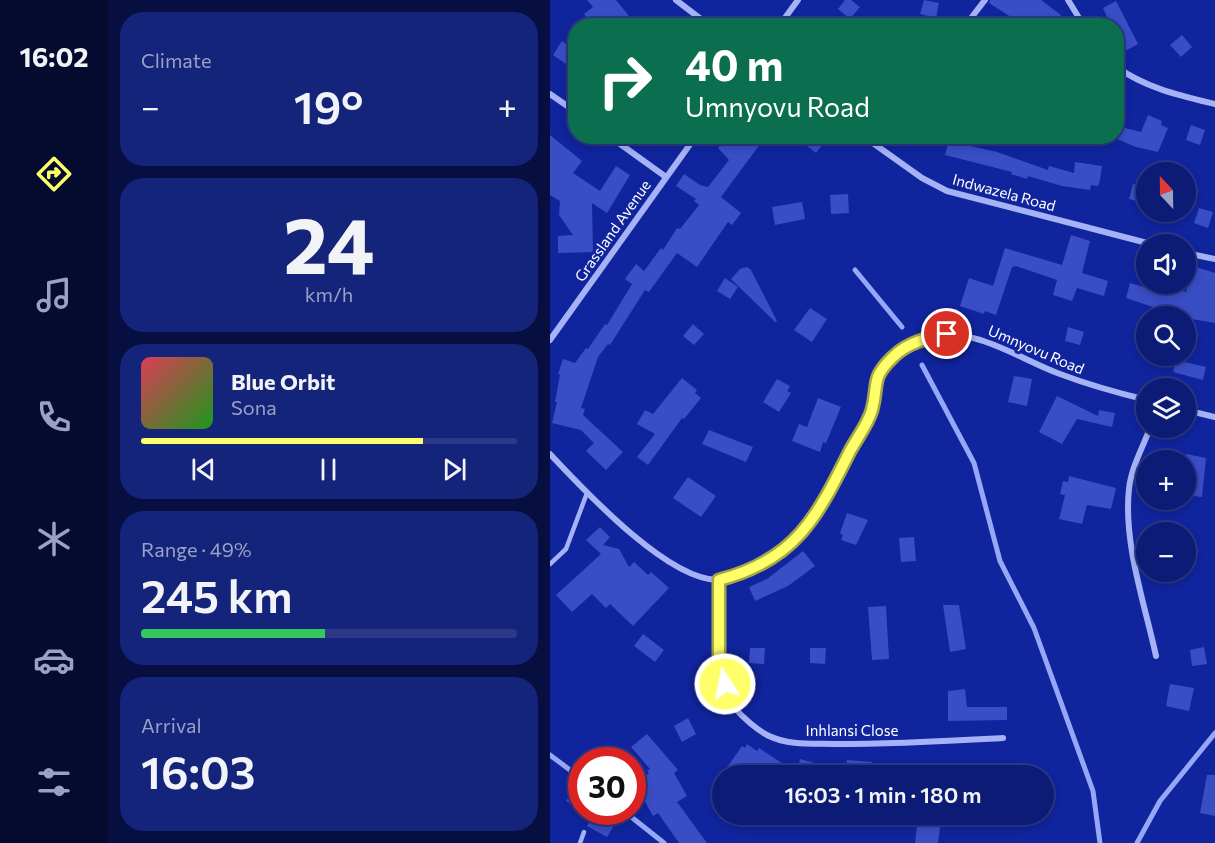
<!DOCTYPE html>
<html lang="en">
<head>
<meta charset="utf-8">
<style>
  body { margin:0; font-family:Commissioner,sans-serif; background:#15247b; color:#f1f3f6; height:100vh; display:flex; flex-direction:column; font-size:22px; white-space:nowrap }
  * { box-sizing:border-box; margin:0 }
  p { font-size:20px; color:#9aa1c5 }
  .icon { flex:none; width:33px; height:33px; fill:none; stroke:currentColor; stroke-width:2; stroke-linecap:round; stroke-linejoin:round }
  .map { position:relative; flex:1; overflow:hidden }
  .panel { display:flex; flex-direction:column; gap:12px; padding:12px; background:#070f41; width:442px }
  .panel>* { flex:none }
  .banner { position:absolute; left:18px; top:18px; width:556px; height:126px; border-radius:24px; box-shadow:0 3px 9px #0003,0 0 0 2px #2c3988; background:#0b6e4f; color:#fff; overflow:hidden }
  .needle { width:39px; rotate:338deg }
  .controls { position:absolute; left:586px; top:162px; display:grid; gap:12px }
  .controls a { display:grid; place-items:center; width:60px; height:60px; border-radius:50%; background:#0c1b76; box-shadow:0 3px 9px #0003,0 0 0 2px #2c3988; font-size:30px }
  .speed { position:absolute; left:18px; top:747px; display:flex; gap:12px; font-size:30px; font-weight:700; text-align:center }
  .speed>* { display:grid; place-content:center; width:78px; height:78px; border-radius:50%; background:#0c1b76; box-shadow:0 3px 9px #0003,0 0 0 2px #2c3988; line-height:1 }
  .speed .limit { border:9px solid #d22; background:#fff; color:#111 }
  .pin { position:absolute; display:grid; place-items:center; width:51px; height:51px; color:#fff; margin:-26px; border:3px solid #fff; border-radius:50%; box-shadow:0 2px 6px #0007 }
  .me { position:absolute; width:66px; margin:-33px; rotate:349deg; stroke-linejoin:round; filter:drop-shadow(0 0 4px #0008) }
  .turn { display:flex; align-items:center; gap:21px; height:126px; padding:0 18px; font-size:27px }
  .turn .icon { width:78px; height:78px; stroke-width:2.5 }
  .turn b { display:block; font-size:42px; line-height:51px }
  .big { font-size:45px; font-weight:600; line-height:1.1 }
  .panel .tile { flex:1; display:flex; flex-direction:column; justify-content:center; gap:9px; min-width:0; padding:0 21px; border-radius:24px; background:#15247b }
  .panel .dial { align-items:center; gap:0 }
  .dial b { font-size:78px; line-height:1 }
  .song { display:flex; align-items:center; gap:18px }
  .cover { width:72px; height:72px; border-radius:9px; background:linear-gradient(135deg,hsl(350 70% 55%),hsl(120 70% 35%)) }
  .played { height:6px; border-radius:3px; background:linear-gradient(90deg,#feff69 75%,#2c3988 75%) }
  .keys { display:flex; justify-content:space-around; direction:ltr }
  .heat { display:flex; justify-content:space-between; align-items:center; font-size:33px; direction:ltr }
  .charge { height:9px; border-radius:4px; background:linear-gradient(90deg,#34c759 49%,#2c3988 0) }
  .trip { position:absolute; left:162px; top:765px; width:342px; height:60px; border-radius:30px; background:#0c1b76; box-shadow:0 3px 9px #0003,0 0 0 2px #2c3988; font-weight:600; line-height:60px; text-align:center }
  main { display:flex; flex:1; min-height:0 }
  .dock { display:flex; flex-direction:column; width:108px; justify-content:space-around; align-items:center; background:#050b2f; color:#9aa1c5 }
  .dock .icon { width:42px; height:42px }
  .dock .on { color:#feff69 }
  .dock b { font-size:27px; color:#f1f3f6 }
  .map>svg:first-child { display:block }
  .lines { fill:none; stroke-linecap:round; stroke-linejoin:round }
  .stream { stroke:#97a7f8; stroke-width:5 }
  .building { fill:#394dc5 }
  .lane { stroke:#a5b2f5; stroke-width:4.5 }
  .street { stroke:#a5b2f5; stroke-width:6 }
  .route-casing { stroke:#a5a644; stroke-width:15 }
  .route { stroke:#feff69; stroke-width:10 }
  .labels { text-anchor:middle; stroke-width:6; stroke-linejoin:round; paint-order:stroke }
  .street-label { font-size:15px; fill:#fff; stroke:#10249d }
</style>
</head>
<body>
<main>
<nav class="dock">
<b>16:02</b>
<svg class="icon on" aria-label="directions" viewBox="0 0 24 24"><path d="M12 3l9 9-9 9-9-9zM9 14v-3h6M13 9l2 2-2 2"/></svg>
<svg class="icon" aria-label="music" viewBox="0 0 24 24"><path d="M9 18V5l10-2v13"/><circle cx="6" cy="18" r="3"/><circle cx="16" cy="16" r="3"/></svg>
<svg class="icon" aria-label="phone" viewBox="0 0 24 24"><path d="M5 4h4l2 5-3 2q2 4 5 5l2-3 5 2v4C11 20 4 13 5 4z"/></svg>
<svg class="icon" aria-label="climate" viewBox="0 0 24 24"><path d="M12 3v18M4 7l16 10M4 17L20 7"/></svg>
<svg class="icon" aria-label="car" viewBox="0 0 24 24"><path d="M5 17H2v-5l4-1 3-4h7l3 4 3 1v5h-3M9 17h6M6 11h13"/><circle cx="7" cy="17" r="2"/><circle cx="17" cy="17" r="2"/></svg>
<svg class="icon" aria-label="filters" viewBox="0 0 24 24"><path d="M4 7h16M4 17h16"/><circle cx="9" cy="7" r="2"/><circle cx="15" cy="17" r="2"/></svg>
</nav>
<section class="panel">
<div class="tile"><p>Climate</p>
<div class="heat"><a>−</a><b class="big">19°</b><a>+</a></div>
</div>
<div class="tile dial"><b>24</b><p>km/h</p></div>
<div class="tile">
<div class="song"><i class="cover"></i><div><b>Blue Orbit</b><p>Sona</p></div></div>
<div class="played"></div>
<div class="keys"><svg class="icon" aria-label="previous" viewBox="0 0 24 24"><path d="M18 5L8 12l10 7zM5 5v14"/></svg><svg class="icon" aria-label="pause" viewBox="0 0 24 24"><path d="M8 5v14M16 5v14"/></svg><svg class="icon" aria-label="next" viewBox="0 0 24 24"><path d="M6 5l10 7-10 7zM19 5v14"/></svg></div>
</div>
<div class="tile"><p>Range · 49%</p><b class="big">245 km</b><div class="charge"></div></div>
<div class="tile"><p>Arrival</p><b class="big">16:03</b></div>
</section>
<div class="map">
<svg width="665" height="843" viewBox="0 0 665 843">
  <rect width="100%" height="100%" fill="#10249d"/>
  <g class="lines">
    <g class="stream">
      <path d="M305 270 352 327"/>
      <path d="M372 365 424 463 450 561 484 628 543 791 550 843"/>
      <path d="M0 755 32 779"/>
      <path d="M75 812 114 843"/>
      <path d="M587 843 610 801 665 733"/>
    </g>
  </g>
  <g class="building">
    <path d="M37 0H66L87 26H43L34 14 43 7Z"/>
    <path d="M295 0H301L310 7 300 19 288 9Z"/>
    <path d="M374 0 389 3 386 18 370 14Z"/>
    <path d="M440 0H491L511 15 503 26H475L439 3Z"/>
    <path d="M566 1 588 44 575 51 567 37V26H561L553 8Z"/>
    <path d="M632 35 642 47 631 57 620 45Z"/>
    <path d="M12 41 26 51V71L3 55Z"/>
    <path d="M598 115 612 121 611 125 618 128 608 152 586 147 567 139V126L591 132Z"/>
    <path d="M641 125 655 130 650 145 636 140Z"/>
    <path d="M0 135 32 161 23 173 50 191 66 166 80 175 57 213 42 203 43 252 8 253V236L23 235 9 215 10 201 0 195Z"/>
    <path d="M178 136H216L171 197 191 213 182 225 178 222 147 267 127 253 99 292 95 290 60 345 58 344 48 357 31 408 35 409 33 415 73 452 56 470 36 451 44 443 31 430 2 423 7 402H5L10 375 8 374 13 359 25 363 36 348 38 349 55 324 57 325 82 284 75 279 86 264 94 271 111 248 113 250 127 228 130 229 149 205 144 201 146 199 126 186 134 174 150 185 158 187 179 160 168 148Z"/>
    <path d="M245 136H279L266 153Z"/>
    <path d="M400 136H418L416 145 447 152 498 170 499 166 524 173 525 162 552 166 550 180 548 186 541 185 540 190 512 186 478 176 477 179 461 174 462 172 395 155Z"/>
    <path d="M583 184 597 187 594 203 579 199Z"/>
    <path d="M298 194 299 213 281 214 280 195Z"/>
    <path d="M252 202 255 219 225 225 222 207Z"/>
    <path d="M649 208 663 212 658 228 644 223Z"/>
    <path d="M521 235 540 241 532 273 558 281 554 296 527 288 522 301 503 295 507 280 466 266 462 267 446 315 435 311 434 314 410 306 419 278 443 286 455 248 512 265Z"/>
    <path d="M643 266 665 273V323L636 318 576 298 580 283 612 292 614 285 636 292Z"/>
    <path d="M197 267 201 270 227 321 225 322 181 279 190 269Z"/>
    <path d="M175 278 188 287 180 299 167 291Z"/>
    <path d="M260 308 277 319 262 342 244 330Z"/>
    <path d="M143 324 154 334 144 345 133 336Z"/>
    <path d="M518 327 534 332 530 345 515 341Z"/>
    <path d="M626 360 656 367 653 380 623 372Z"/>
    <path d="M464 376 482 379 477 406 458 402Z"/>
    <path d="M132 378 147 390 145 393 151 398 134 419 132 418 98 465 87 457 105 434 87 424 95 410 103 414Z"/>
    <path d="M227 379 240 386 237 391 241 393 229 412 213 402Z"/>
    <path d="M507 396 548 416 549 410 565 413 562 427 527 419 512 444 489 432Z"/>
    <path d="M268 398 291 407 276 443 273 442 270 452 242 441 249 424 257 427Z"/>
    <path d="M159 430 203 447 196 462 152 444Z"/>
    <path d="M636 454 656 458 652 497 636 495Z"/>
    <path d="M519 476 566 488 561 509 537 505 532 524 509 519 515 495 510 494 513 481 518 482Z"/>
    <path d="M138 477 166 496 151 517 123 498Z"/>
    <path d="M297 513 318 520 306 545 291 540 293 535 290 533Z"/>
    <path d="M50 527 60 537 53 545 69 549 79 567 84 562 98 575 101 572 119 588 83 626 60 604 56 608 42 594 22 612 6 595 51 554 36 540Z"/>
    <path d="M364 537 366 561 351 562 349 538Z"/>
    <path d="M253 551 265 566 238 586 205 601 199 587 217 579Z"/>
    <path d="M393 605H409L416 649 400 652Z"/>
    <path d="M336 606 339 659 322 660 318 607Z"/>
    <path d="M93 634 114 650 105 662 84 646Z"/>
    <path d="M654 647 657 664 642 666 640 650Z"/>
    <path d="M200 648H215L214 664 199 663Z"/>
    <path d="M260 648H276L275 664 260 663Z"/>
    <path d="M620 684 644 688 639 711 616 706Z"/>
    <path d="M415 689 417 707H457V720L398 721V691Z"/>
    <path d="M138 718 146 734 132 742 124 726Z"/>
    <path d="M97 734 128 770 124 773 137 796 127 802 157 843H129L108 813 103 816 85 784 99 773 97 771 100 769 81 747Z"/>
    <path d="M197 744 207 751 209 748 247 773 250 759 268 764 265 776H187L176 769 192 746 195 748Z"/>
    <path d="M297 760 322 762 321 776H295Z"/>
    <path d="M657 775H665V816L650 813Z"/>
    <path d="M32 776V811L16 801Z"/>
    <path d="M45 812H72L57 837 37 826Z"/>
    <path d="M368 818 391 821 388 843H365Z"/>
  </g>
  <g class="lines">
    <g class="lane">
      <path d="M0 564 16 549 37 493"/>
      <path d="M30 843 34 832"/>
    </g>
    <g class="street">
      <path d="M126 0 160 26"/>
      <path d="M518 0 534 26"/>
      <path d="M418 22 435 0"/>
      <path d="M229 26 248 0"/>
      <path d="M567 67C595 88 632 96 665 104"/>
      <path d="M0 94 26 112"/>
      <path d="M59 136 116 177"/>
      <path d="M313 136 372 178 397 191 601 244"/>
      <path d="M636 253 665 259"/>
      <path d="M0 340 146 136"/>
      <path d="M636 410 665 417"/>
      <path d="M600 428C593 447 581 468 579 489 573 542 595 605 606 656"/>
      <path d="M0 454C34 490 117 580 168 580 179 580 192 574 202 569 265 540 291 473 320 414 324 405 323 393 325 383 329 363 355 344 373 339 422 323 466 358 510 374 539 385 568 393 597 400"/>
      <path d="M169 580C168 616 162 676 184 707 192 717 207 730 219 736 240 746 265 743 287 744 342 744 397 741 453 738"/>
    </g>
  </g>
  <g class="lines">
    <g class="route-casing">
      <path id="route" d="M175 684 169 655V580C246 560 267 517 300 451 307 438 318 424 322 410 329 384 320 379 343 357 358 342 378 338 397 334"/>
    </g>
    <use href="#route" class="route"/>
  </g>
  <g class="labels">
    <g class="street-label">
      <text transform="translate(454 193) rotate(15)" y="5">Indwazela Road</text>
      <text transform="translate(63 231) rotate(-55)" y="5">Grassland Avenue</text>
      <text transform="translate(486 350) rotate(23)" y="5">Umnyovu Road</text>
      <text x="302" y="736">Inhlansi Close</text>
    </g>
  </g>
</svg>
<div class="controls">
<a><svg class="needle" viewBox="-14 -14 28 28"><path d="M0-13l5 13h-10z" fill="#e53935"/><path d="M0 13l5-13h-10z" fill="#9aa1c5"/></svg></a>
<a><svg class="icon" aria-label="sound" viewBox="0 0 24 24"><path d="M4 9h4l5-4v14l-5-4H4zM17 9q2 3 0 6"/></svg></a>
<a><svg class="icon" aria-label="search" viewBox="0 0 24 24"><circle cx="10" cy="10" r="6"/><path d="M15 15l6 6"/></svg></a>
<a><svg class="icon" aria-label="layers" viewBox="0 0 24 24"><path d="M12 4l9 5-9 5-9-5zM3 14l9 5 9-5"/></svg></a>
<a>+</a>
<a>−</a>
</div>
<div class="speed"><div class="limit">30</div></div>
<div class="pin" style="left:397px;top:334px;background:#d93025"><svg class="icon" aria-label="arrive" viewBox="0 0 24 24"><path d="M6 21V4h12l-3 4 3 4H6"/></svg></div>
<svg class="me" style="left:175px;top:684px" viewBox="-20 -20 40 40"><circle r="17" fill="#feff69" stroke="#fff" stroke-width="3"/><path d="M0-11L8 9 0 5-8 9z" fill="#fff"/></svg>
<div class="trip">16:03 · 1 min · 180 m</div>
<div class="banner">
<div class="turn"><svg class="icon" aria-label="right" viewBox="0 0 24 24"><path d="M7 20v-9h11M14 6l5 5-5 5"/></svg><div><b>40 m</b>Umnyovu Road</div></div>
</div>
</div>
</main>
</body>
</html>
